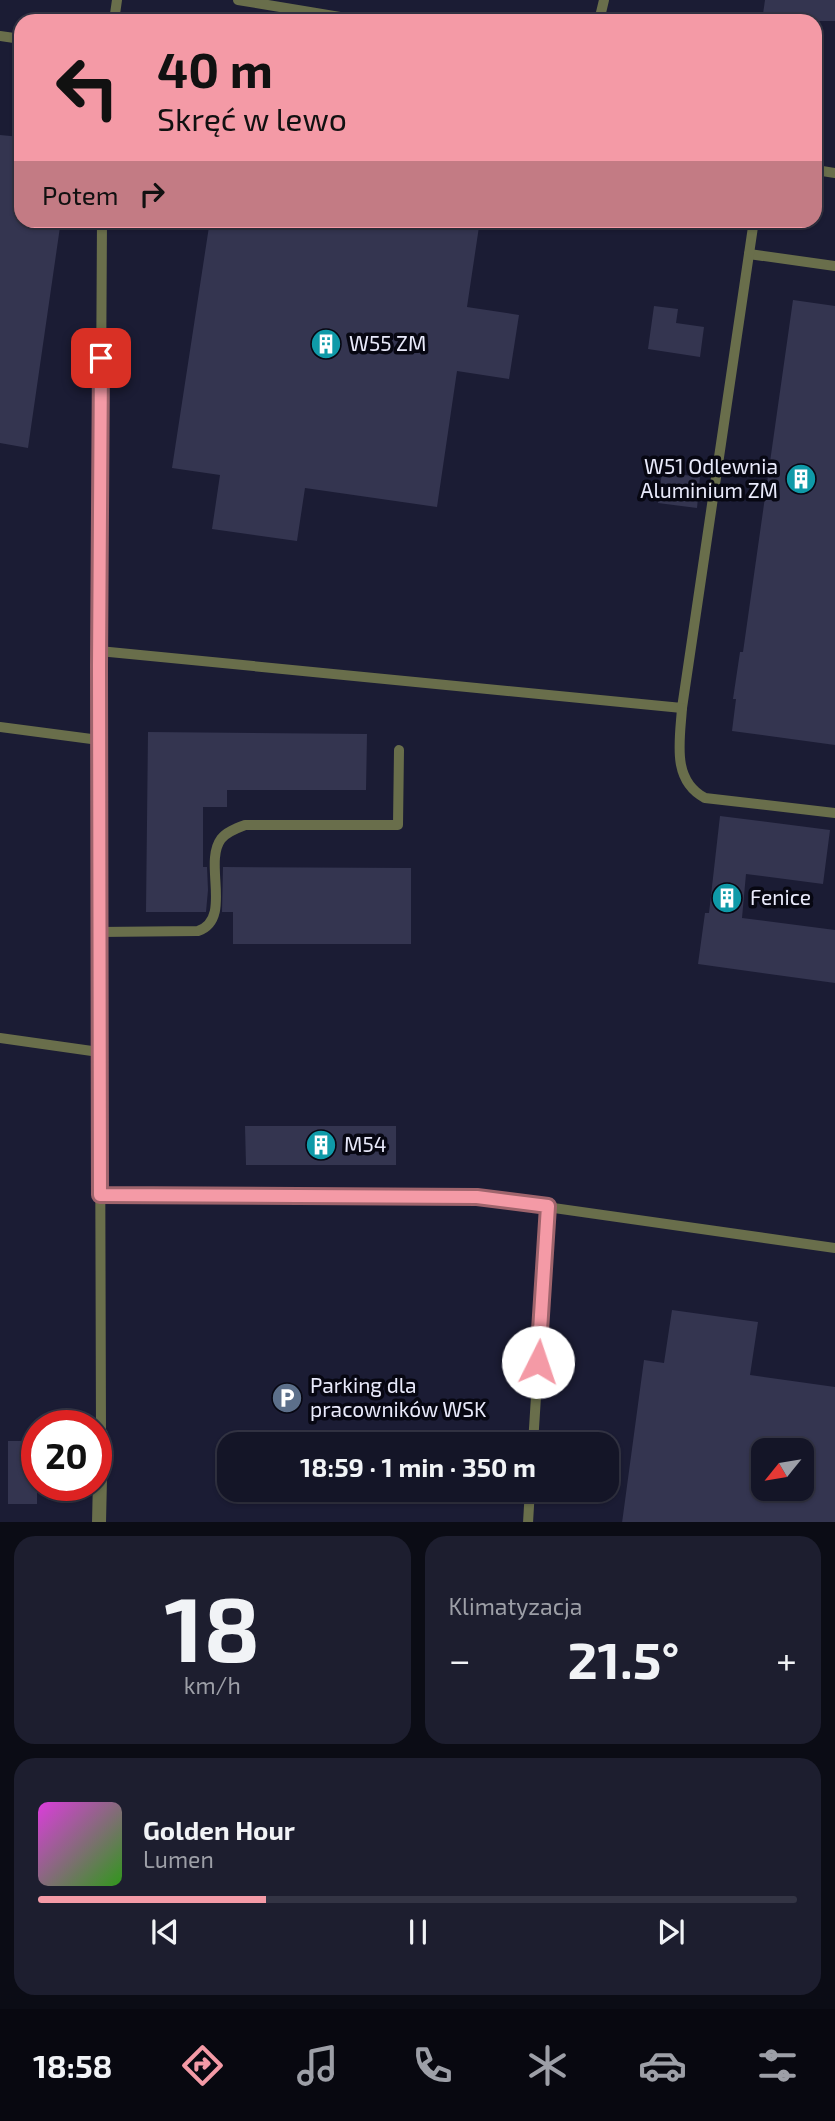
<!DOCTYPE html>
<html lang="pl">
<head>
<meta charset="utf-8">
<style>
  body { margin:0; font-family:"Exo 2",sans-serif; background:#1d1e2f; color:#f1f3f6; height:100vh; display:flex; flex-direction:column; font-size:26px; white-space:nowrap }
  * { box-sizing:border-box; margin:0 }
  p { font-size:23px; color:#9d9fa7 }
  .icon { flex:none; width:38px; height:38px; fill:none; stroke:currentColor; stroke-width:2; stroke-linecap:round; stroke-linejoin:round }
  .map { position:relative; height:1522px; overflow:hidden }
  .drawer { display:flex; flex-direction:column; gap:14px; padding:14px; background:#0b0c15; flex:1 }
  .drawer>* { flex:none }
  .top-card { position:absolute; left:14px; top:14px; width:808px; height:214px; border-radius:21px; box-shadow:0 2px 5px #0004,0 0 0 2px #333444; background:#f49aa6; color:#111; overflow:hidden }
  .needle { width:46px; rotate:240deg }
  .fabs { position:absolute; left:751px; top:1438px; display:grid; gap:14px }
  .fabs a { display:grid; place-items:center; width:63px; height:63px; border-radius:14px; background:#141527; box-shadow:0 2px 5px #0004,0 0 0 2px #333444; font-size:35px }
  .speed { position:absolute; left:21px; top:1410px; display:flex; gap:14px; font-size:35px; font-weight:700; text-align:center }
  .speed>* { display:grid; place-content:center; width:91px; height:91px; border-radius:50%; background:#141527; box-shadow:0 2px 5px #0004,0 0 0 2px #333444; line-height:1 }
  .speed .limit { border:10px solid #d22; background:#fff; color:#111 }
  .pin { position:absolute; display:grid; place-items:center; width:60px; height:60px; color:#fff; margin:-30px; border-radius:14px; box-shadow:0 4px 10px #0006 }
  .me { position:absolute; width:77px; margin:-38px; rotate:4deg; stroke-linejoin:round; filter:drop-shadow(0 0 5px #0008) }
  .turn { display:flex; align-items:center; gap:24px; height:147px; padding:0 28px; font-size:32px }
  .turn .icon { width:91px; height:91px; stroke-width:2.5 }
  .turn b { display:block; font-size:49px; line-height:60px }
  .then { display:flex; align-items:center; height:66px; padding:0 28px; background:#0003; gap:14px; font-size:26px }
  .big { font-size:52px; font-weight:700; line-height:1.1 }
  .drawer .widget { flex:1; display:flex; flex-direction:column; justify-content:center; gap:10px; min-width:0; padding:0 24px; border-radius:21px; background:#1d1e2f }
  .drawer .dial { align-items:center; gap:0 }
  .dial b { font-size:91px; line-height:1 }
  .song { display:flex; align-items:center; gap:21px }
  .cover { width:84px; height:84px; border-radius:10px; background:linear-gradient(135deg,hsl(300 70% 55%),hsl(110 70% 35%)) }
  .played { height:7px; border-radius:4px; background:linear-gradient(90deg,#f49aa6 30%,#333444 30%) }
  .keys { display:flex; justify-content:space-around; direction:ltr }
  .heat { display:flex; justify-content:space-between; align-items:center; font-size:38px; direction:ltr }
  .drawer .tiles { flex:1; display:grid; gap:14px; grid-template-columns:1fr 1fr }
  .widget:last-child { grid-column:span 2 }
  .trip { position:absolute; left:217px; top:1432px; width:402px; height:70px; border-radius:21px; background:#141527; box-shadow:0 2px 5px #0004,0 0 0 2px #333444; font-weight:700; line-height:70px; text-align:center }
  .tabs { display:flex; height:112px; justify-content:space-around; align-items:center; background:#080810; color:#9d9fa7 }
  .tabs .icon { width:49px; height:49px }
  .tabs .selected { color:#f49aa6 }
  .tabs b { font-size:32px; color:#f1f3f6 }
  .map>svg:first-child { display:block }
  .building { fill:#343550; fill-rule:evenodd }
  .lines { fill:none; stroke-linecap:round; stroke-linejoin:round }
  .lane { stroke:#696e4b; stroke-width:10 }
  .street { stroke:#696e4b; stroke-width:14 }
  .route-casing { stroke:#9f646c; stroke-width:18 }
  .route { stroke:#f49aa6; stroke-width:12 }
  .labels { text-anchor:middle; stroke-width:7; stroke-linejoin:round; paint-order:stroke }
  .poi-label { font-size:21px; fill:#e9eafb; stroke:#070712; text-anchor:start }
</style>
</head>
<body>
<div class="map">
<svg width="835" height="1523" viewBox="0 0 835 1523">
  <rect width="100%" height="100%" fill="#1b1c34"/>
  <g class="building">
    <path d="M765 0H835V21H762Z"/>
    <path d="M0 135 21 137V220H61L28 448 0 443Z"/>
    <path d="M210 220H480L467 307 519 315 509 379 457 371 437 507 305 488 297 541 212 529 220 475 172 468Z"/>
    <path d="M793 300 835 306V745L732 731 736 699H733L740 652H743Z"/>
    <path d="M654 306 678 309 676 323 704 327 700 357 648 349Z"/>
    <path d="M662 472 700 477 697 508 658 503Z"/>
    <path d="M148 732 367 734 366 790H227V807H203V867H207L208 890 206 912H146Z"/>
    <path d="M720 816 830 830 823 884 746 874 742 918 835 930V983L698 964 705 913H709Z"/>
    <path d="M223 867 411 868V944H233V912H222Z"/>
    <path d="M245 1126H396V1165H246Z"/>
    <path d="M672 1310 758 1322 750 1375 835 1387V1523H622L644 1360 664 1363ZM763 1451H802V1489H763Z"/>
    <rect x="8" y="1441" width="29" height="63"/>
  </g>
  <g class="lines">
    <g class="lane">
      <path d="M238 0 364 21"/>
      <path d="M114 21 117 0"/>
      <path d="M599 21 604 0"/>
      <path d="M0 36 21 39"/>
      <path d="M816 170 835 173"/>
      <path d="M749 254 835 266"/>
      <path d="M99 651 682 708 754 220"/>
      <path d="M682 708C680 740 671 780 705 798L835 813"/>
      <path d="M0 727 99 740"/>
      <path d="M99 932 198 931C233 919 203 863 221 839 226 832 237 828 245 825H398L399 750"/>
      <path d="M0 1038 99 1052"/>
      <path d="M101 1195 476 1197 835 1248"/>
      <path d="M101 1434 99 740 102 220"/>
      <path d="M533 1444 548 1207"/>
      <path d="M528 1523 530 1489"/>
    </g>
    <path class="street" d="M99 1523 101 1434"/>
  </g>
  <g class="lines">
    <g class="route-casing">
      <path id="route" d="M101 358 99 666 100 1195 477 1197 548 1206 538 1362"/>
    </g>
    <use href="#route" class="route"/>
  </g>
  <defs>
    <g id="building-disc" transform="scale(1.575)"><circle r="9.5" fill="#0f9aa8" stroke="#070712"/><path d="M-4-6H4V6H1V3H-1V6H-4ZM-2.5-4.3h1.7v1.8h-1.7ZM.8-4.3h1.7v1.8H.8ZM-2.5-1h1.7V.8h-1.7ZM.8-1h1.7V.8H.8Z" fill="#fff"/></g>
    <g id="parking-disc" transform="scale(1.575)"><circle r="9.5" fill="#5c6f8a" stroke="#070712"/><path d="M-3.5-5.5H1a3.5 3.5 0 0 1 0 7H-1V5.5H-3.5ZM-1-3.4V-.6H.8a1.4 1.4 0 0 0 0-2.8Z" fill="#fff"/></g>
  </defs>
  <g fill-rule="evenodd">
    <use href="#building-disc" x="326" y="344"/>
    <use href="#building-disc" x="801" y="479"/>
    <use href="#building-disc" x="727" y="898"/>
    <use href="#building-disc" x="321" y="1145"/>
    <use href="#parking-disc" x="287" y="1398"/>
  </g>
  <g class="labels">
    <g class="poi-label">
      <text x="349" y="351">W55 ZM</text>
      <text x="778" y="474" text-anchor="end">W51 Odlewnia<tspan x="778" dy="24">Aluminium ZM</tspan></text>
      <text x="750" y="905">Fenice</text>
      <text x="344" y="1152">M54</text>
      <text x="310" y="1393">Parking dla<tspan x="310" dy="24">pracowników WSK</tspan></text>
    </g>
  </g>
</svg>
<div class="fabs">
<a><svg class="needle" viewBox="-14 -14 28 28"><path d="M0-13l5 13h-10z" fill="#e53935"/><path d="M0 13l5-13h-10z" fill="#9d9fa7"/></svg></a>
</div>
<div class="speed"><div class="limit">20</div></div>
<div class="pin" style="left:101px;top:358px;background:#d93025"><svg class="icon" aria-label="arrive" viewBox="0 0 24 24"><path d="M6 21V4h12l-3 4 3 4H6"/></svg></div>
<svg class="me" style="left:538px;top:1362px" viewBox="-20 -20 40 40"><circle r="19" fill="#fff"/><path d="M0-13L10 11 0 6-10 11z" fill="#f49aa6"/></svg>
<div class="trip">18:59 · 1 min · 350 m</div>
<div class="top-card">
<div class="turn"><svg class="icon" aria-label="left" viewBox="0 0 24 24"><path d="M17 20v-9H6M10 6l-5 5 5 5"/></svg><div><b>40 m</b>Skręć w lewo</div></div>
<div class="then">Potem<svg class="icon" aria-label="right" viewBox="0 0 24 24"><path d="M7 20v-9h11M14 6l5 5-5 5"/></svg></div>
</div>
</div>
<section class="drawer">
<div class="tiles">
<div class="widget dial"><b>18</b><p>km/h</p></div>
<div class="widget"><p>Klimatyzacja</p>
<div class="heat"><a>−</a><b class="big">21.5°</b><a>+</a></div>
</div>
<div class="widget">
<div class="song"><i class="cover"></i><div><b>Golden Hour</b><p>Lumen</p></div></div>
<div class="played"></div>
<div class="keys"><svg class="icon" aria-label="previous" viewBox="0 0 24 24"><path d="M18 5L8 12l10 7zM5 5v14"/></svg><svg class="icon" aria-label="pause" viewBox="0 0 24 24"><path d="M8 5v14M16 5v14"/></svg><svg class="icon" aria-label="next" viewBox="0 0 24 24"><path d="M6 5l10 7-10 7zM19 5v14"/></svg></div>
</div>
</div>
</section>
<nav class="tabs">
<b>18:58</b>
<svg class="icon selected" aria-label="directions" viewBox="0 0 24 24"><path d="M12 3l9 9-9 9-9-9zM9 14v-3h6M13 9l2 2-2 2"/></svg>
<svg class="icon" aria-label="music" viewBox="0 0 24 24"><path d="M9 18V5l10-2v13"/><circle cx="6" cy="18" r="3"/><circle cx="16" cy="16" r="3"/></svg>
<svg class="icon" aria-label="phone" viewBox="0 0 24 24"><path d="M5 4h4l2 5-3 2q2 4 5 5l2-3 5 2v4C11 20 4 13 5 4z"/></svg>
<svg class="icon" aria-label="climate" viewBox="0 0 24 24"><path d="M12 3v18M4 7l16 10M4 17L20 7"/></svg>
<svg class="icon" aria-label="car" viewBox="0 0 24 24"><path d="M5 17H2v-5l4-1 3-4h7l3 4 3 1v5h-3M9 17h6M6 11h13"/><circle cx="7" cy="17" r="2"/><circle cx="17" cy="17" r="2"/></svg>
<svg class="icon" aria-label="filters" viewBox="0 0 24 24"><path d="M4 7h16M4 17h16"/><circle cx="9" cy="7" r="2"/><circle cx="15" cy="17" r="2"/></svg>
</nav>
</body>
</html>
